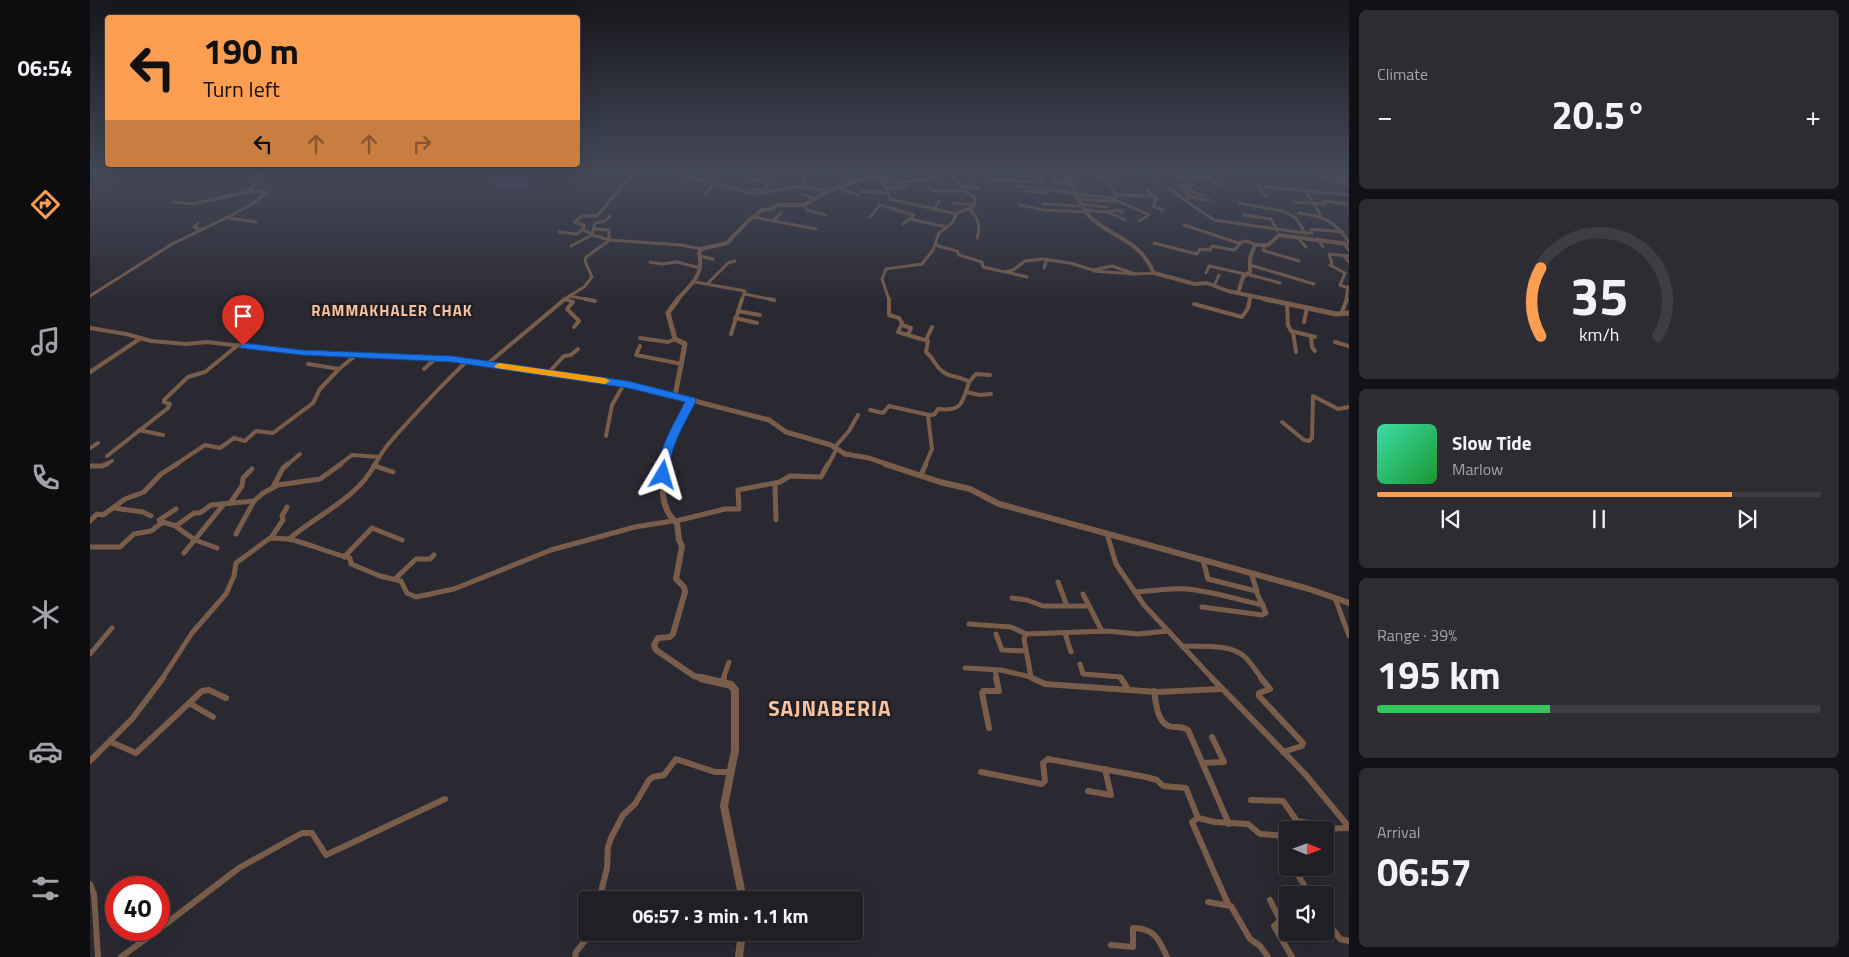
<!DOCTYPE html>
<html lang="en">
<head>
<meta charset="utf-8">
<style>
  body { margin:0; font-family:"Titillium Web",sans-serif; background:#2d2c32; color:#f1f3f6; height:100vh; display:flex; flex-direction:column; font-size:19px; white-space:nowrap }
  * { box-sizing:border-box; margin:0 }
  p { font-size:16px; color:#a2a2a7 }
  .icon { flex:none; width:28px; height:28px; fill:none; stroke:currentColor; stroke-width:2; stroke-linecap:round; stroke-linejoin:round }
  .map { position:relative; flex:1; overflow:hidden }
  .side { display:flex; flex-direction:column; gap:10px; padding:10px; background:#121115; width:500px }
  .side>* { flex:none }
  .banner { position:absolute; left:15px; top:15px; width:475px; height:152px; border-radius:5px; box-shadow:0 5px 20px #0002,0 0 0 1px #3d3d43; background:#fb9e52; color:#111; overflow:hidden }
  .needle { width:32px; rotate:91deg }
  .fabs { position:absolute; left:1189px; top:821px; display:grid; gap:10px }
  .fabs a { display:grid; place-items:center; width:55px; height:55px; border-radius:5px; background:#201f26; box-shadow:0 5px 20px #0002,0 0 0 1px #3d3d43; font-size:25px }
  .speed { position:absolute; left:15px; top:876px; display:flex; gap:10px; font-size:25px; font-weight:700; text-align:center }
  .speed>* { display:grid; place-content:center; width:65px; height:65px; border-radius:50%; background:#201f26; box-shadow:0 5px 20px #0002,0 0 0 1px #3d3d43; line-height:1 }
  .speed .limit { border:8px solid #d22; background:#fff; color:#111 }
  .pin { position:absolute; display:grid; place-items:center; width:42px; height:42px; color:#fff; margin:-51px -21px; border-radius:50% 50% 50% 0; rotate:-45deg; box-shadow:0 0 5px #0007 }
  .pin .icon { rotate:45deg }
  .me { position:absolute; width:55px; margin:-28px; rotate:7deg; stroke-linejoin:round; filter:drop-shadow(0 0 4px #0008) }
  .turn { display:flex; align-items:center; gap:18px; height:105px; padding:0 15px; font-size:22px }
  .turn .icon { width:65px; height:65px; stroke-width:2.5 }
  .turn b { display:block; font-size:35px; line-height:42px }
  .lanes { display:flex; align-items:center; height:48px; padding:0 15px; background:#0003; justify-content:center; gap:25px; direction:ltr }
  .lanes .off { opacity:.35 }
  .big { font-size:38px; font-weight:700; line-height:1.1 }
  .side .tile { flex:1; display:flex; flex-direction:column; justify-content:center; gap:8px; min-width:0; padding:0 18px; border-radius:8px; background:#2d2c32 }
  .side .dial { align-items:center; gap:0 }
  .dial svg { height:130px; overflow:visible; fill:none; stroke:#3d3d43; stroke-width:7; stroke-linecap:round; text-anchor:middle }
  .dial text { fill:#f1f3f6; stroke:none }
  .song { display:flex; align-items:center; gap:15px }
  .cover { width:60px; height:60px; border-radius:8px; background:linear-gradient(135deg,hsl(160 70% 55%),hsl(130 70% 35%)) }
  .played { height:5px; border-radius:2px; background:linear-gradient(90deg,#fb9e52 80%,#3d3d43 80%) }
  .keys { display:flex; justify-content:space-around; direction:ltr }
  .heat { display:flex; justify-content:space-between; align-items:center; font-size:28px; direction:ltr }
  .charge { height:8px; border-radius:4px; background:linear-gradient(90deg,#34c759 39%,#3d3d43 0) }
  .trip { position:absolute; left:488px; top:891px; width:285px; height:50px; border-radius:5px; background:#201f26; box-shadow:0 5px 20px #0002,0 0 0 1px #3d3d43; font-weight:700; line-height:50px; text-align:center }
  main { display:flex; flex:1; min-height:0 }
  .tab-bar { display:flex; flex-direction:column; width:90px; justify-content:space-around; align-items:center; background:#0d0c0f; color:#a2a2a7 }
  .tab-bar .icon { width:35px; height:35px }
  .tab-bar .current { color:#fb9e52 }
  .tab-bar b { font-size:22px; color:#f1f3f6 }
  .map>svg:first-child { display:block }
  .water { fill:#4f4180 }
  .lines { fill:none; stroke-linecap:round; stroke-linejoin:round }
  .minor-far3 { stroke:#795d4a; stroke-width:3 }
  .minor-far2 { stroke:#795d4a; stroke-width:4 }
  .minor-far1 { stroke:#795d4a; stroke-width:5 }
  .minor { stroke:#795d4a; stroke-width:6 }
  .tertiary-far3 { stroke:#795d4a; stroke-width:4 }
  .tertiary-far2 { stroke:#795d4a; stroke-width:5 }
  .tertiary-far1 { stroke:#795d4a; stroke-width:6 }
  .tertiary { stroke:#795d4a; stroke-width:8 }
  .route { fill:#1a73e8; stroke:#114b97 }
  .slow { fill:#f59e0b }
  .labels { text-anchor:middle; stroke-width:5; stroke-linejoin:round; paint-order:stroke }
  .far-district-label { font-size:15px; font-weight:bold; letter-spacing:1px; fill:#f9c39d; stroke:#211f28 }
  .near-district-label { font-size:21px; font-weight:bold; letter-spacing:1px; fill:#f9c39d; stroke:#211f28 }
</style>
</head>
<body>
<main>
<nav class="tab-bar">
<b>06:54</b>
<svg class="icon current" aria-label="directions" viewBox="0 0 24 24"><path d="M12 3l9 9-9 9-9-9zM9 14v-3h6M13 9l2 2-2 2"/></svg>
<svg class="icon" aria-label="music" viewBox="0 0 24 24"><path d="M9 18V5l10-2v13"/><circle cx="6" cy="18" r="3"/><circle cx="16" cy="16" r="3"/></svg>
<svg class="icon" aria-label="phone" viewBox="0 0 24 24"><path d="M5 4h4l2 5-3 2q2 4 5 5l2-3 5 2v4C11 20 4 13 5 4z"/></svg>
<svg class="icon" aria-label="climate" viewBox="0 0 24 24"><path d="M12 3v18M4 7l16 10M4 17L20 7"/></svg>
<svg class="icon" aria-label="car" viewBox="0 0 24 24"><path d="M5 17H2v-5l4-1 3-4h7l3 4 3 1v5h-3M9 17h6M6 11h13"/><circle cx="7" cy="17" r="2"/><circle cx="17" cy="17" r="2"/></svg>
<svg class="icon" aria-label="filters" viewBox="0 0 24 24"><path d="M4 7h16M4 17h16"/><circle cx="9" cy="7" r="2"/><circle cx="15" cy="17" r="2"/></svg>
</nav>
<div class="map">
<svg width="1259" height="957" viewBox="0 0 1259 957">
  <rect width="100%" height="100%" fill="#2a2932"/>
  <path class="water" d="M412 176 436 180 435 182 437 184 431 189 401 184Z"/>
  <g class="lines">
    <g class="minor-far3">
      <path d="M584 173 665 194 709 186 739 191"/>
      <path d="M690 173H697"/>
      <path d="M710 173 715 178 713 186"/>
      <path d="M751 173 753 177 766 181"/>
      <path d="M877 173 880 180"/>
      <path d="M896 173 901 180 953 182"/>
      <path d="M942 173 947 175 954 183"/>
      <path d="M985 173 1008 174 1012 178"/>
      <path d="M985 173 989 181"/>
      <path d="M1019 173 1024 179"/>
      <path d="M1040 173 1043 176"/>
      <path d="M1065 173 1069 179"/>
      <path d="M1078 173 1089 175 1104 185 1089 186 1102 197 1093 199 1124 220 1215 233H1222L1221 229 1253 232"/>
      <path d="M1126 173 1131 177"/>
      <path d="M1233 173 1259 181"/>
      <path d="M1252 173 1256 180"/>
      <path d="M784 175 796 187 800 199 866 214"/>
      <path d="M963 175 968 182"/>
      <path d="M1228 176 1259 185"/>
      <path d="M1093 177 1122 179 1127 185"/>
      <path d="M659 179 669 180 672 173"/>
      <path d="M789 179 802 177"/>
      <path d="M616 181 625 173"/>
      <path d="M824 181 823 175 841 173"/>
      <path d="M793 183 847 179 842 173"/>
      <path d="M1019 184 1025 195"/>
      <path d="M838 186 843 191H875"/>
      <path d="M927 186 1021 198 1059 215 1049 221"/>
      <path d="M1096 186 1108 195H1115"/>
      <path d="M872 187 890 188"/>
      <path d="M966 187 965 182 982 183"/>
      <path d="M797 188 817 187"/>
      <path d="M1079 188 1093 199"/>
      <path d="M662 189 676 191"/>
      <path d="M749 189 769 195"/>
      <path d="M674 191 679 183"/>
      <path d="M770 191 798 193"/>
      <path d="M936 191 956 193 955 189"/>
      <path d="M1216 191 1231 216"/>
      <path d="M712 194 725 199"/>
      <path d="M614 195 624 184"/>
      <path d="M1064 196 1067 199 1063 206 1073 210"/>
      <path d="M1176 196 1167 186 1259 195"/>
      <path d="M1102 197 1119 200"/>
      <path d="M1023 198 1027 195 1064 196 1057 190"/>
      <path d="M989 199 1030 202"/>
      <path d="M83 202 102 204 158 192"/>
      <path d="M1204 202 1234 204V201L1259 204"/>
      <path d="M863 203 884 205"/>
      <path d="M1149 203 1193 211 1206 218 1215 233"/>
      <path d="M953 204 991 206"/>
      <path d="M991 204 1017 207"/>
      <path d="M714 205 717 210 736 215"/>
      <path d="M930 205 954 210 996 212"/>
      <path d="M845 208 849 201"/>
      <path d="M879 209C888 217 891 227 887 238"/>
      <path d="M994 210 1018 212 1035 220"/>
      <path d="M1018 212 1027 210 1033 212"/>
      <path d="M1209 213C1235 217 1244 220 1259 242"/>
      <path d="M1154 215 1181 219 1187 230"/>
      <path d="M520 216 515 221 505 223 502 235 520 240"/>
      <path d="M663 217 726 229"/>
      <path d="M780 217 790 205 824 215 821 220"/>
      <path d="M138 218 166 222"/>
      <path d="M683 221 691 213"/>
      <path d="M108 223 104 227 112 230"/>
      <path d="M813 224 819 219 857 227"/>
      <path d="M1094 225 1148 243 1156 241 1167 245"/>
      <path d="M504 229 519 230V239"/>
      <path d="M469 232 487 234 493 229"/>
      <path d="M502 234 493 230 494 225 484 222 492 216H507L544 173"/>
      <path d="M1207 237 1216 247"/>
      <path d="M1228 239 1233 247"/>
      <path d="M1064 243 1107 254 1110 249 1120 250 1122 246 1144 250 1150 244"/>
      <path d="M1254 243 1259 251"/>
      <path d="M845 245 867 251 869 255 892 262 893 267 915 272 923 270 935 261 952 259 980 263 1003 270 1022 266 1045 274 1064 273"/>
      <path d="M481 246 502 235"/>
      <path d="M1175 246 1173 250 1175 251 1209 261"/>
      <path d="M610 256 623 259"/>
      <path d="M1254 256 1259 262"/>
      <path d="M1259 256 1239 254 1242 263 1240 265 1255 273 1250 285 1259 288"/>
      <path d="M560 262 571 264 587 262 610 268"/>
      <path d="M1160 265 1224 284"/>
      <path d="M954 268 957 259"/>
      <path d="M1004 271 1044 274"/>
      <path d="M916 272 937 277"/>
      <path d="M1116 273 1119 266 1155 274"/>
      <path d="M1157 274 1190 283"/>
      <path d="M605 282 655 291 652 300"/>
      <path d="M618 283 638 263 645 261"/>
      <path d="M1124 286 1129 275"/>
      <path d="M655 294 684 300"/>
      <path d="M0 296 82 244 142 215 165 202 177 192 158 191 175 173"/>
      <path d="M479 296 501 300"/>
      <path d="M475 299 478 300"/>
      <path d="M473 300 494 287 502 277 495 261 496 257 520 240 591 245 611 249"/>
      <path d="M799 300 792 279 796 269 832 264 843 250 849 233 862 223 867 213 884 207 885 197 877 193 860 173"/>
      <path d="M1159 300 1160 296"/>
      <path d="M1256 300 1258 287"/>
    </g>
    <g class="minor-far2">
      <path d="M475 299 483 302 477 309 489 321 484 327"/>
      <path d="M495 299 505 301"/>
      <path d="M679 299 684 300"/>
      <path d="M799 299V315L809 318 812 323 808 332 838 341 836 352C843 357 845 366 852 371 860 378 871 376 879 382 873 402 872 412 848 409L845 414 838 416 842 449 835 465"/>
      <path d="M1104 304 1152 317 1158 308 1160 299"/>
      <path d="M1197 304 1198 325 1201 331 1225 337"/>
      <path d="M648 311 670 315"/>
      <path d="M1252 312 1257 299"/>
      <path d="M645 318 667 323"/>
      <path d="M1214 322 1217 308"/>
      <path d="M812 325 821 328 818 335"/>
      <path d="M0 328 36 334 61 341 96 344 117 342 212 353 293 357H347L516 381 585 396"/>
      <path d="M1203 332 1206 352"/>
      <path d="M641 334 652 299"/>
      <path d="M1221 337 1222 347 1225 351"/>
      <path d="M550 338 578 342 585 339"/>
      <path d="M836 340 842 327"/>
      <path d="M1245 342 1259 346"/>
      <path d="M550 346 546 355 592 364"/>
      <path d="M218 364 249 369 265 356"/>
      <path d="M396 365 475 299"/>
      <path d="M334 369 347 357"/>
      <path d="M0 372 51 338"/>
      <path d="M458 373 474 356 481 355 488 349"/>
      <path d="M879 382 886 374 900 375"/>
      <path d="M876 392 890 395 901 394"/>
      <path d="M780 410 793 413 799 406 839 415"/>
      <path d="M1192 422 1214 440 1219 441 1222 438 1223 396 1248 409 1259 407"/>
      <path d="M49 430 73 435"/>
      <path d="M516 436 522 405 534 384"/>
      <path d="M0 448 8 443"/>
      <path d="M744 448 759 431 768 415"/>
      <path d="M17 456 78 408 80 404 74 402V400L98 377 115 372 148 345"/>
      <path d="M14 465 22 461"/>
      <path d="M85 465 115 445 130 448 144 438 155 441 166 431 183 433 223 403 230 389 249 369"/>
      <path d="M197 465 210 454"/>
      <path d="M249 465 262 455 289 457"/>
      <path d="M285 465C293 448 306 435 318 422 337 401 356 381 376 362"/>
      <path d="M738 465 746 450"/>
    </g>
    <g class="minor-far1">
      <path d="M0 466H12L17 464"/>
      <path d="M285 466 303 472"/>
      <path d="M831 475 836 464"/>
      <path d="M685 483 686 520"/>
      <path d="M183 487 193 468 198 464"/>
      <path d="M140 503 152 486 153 478 162 469"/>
      <path d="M24 508 53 512 61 516"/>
      <path d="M0 521 7 514 13 515 35 499 54 492 71 474 87 464"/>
      <path d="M586 521 635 509H649L648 490 690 482 700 476 731 477 738 464"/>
      <path d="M73 523 69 520 86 509"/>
      <path d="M85 526 105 540 127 548"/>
      <path d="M146 534 164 501 173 493 188 485 230 479 251 464"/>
      <path d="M1017 534 1026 564 1054 605 1123 679"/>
      <path d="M181 538 193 520 192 516 197 507"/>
      <path d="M199 539C220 544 239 553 260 558L261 564 290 576 311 581 317 593 326 597 364 589 461 550 545 527 582 521"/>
      <path d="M0 547H30L44 534 61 531 73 522 86 526 104 513H110L121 505 164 501"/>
      <path d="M94 553 134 504"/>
      <path d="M254 557 282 528 312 540"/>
      <path d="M1161 573 1167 591"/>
      <path d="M305 579 326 559H340L344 555"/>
      <path d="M968 582 977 606"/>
      <path d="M1045 592C1062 591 1080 588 1096 589 1123 591 1147 600 1173 605"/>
      <path d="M993 594 1012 631"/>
      <path d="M922 598 937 600 953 606H998"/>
      <path d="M1245 598 1259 636"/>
      <path d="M1112 607 1172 615 1176 613 1166 591 1118 579 1113 560"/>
      <path d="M879 624 921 627 936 634"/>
      <path d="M975 633 981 652"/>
      <path d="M906 634 912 650 936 651"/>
      <path d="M1092 646C1111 647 1140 643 1155 657 1161 663 1167 672 1172 679"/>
      <path d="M0 654 22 628"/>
      <path d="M990 664 993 674 1031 677 1032 679"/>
      <path d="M875 668 911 670 941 677 934 639 936 634 1017 631 1048 634 1078 631"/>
      <path d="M905 670 907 679"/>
      <path d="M941 677 943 679"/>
      <path d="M72 679 102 633 136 594 144 576 146 563 180 538 199 539C227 515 268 498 285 464"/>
      <path d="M633 679 639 662"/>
    </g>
    <g class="minor">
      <path d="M942 678 955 684 1067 692 1132 689"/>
      <path d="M1031 678 1038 689"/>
      <path d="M1122 678 1215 774 1259 827"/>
      <path d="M1171 678 1180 689 1169 693V696L1213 743 1212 746 1193 752"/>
      <path d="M632 682 634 678"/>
      <path d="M1064 691C1066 703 1067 726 1083 727 1089 727 1092 726 1098 730L1139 824"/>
      <path d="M99 703 123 717"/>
      <path d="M899 728 892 693 893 691H909L906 678"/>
      <path d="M21 742 46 753 112 691 119 690 136 698"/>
      <path d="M0 761 42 719 73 678"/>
      <path d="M1113 763 1134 762 1122 737"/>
      <path d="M891 772 952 784 955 781 953 763 958 759 1056 777 1067 780 1073 786 1096 788 1108 818 1125 822 1158 824 1170 834 1198 836"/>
      <path d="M998 791 1021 795 1015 769"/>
      <path d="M1161 800 1193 801 1207 821 1218 823 1226 829 1259 828"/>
      <path d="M1108 818 1102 822 1138 904"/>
      <path d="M1208 875 1220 895"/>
      <path d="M0 884 4 894 8 957"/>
      <path d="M509 900 517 868 518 847 521 838 533 815 545 804 559 780 563 777 574 775 586 759 625 772H640"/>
      <path d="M1180 900 1190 920 1184 926 1202 957"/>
      <path d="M1118 902 1141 906 1160 939 1170 946 1178 957"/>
      <path d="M1235 918 1250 939 1259 941"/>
      <path d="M69 929 149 868 212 833H222L236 855 355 799"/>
      <path d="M1021 945 1043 947V928C1064 928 1069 939 1077 957"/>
      <path d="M31 957 68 930"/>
      <path d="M485 957 486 952 502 932"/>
    </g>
    <g class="tertiary-far3">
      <path d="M974 173C985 186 988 205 1000 217 1025 240 1048 238 1064 273L1105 284 1117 283 1138 291 1181 300"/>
      <path d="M1148 293 1153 277 1160 272V258L1165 245H1178L1189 235 1259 244"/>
      <path d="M587 300C600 285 615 275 609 253L611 249 637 243 658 221 672 210 682 209 688 205H714L736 192 788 173"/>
    </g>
    <g class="tertiary-far2">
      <path d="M588 299 578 313 585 339 595 344 585 396 679 420 696 432 741 445 755 454 779 458 799 465"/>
      <path d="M1175 299 1246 314 1259 313"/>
      <path d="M574 465 584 434 601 401"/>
    </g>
    <g class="tertiary-far1">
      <path d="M575 464C572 485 569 508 587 523L589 540 592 546 586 579 594 587 595 592 583 634 580 637 568 638 564 645 566 650 604 676 616 679"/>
      <path d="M795 464 850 482 880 489 909 504 1219 589 1259 603"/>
    </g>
    <g class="tertiary">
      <path d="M611 678 641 685 645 690V750L634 806 653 900"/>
      <path d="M649 957 652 932"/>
    </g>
  </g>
  <linearGradient id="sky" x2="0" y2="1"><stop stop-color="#17171c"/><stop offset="0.56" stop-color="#44495a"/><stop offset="1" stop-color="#44495a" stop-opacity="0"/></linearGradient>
  <rect width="1259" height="307" fill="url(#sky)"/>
  <path class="route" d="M153 343 212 350 362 356 538 381 605 398 606 401C594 425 579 447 579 475L573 479 568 475C568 448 583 426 595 402L538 388 362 362 212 355 150 348 149 346Z"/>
  <path class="slow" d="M409 363 515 378 520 381 515 384 406 368 404 366Z"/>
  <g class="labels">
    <g class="far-district-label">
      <text x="302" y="316">RAMMAKHALER CHAK</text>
    </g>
    <g class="near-district-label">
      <text x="740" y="716">SAJNABERIA</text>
    </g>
  </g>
</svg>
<div class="fabs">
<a><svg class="needle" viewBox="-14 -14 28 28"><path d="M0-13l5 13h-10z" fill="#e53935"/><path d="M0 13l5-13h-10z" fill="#a2a2a7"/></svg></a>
<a><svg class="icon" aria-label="sound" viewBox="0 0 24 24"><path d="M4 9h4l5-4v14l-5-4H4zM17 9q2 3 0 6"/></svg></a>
</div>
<div class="speed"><div class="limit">40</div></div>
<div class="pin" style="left:153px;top:346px;background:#d93025"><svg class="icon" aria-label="arrive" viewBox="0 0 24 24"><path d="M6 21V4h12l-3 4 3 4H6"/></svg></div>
<svg class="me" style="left:573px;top:475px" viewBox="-20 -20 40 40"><path d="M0-17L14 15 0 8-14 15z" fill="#1a73e8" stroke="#fff" stroke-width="4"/></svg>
<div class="trip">06:57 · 3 min · 1.1 km</div>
<div class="banner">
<div class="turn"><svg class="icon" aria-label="left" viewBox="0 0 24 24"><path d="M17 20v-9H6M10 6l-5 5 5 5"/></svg><div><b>190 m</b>Turn left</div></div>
<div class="lanes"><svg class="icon" aria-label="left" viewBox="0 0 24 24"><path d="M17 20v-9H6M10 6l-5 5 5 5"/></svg><svg class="icon off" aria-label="ahead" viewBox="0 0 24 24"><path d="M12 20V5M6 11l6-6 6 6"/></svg><svg class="icon off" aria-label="ahead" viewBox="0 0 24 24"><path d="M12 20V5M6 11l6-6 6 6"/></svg><svg class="icon off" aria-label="right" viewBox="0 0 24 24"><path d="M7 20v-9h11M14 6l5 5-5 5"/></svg></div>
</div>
</div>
<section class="side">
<div class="tile"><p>Climate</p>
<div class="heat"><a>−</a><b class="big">20.5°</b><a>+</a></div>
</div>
<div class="tile dial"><svg viewBox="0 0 100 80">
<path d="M14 69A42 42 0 1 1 86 69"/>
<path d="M14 69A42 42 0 0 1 14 27" stroke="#fb9e52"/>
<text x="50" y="56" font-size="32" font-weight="700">35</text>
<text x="50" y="72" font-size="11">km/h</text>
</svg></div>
<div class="tile">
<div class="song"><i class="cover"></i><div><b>Slow Tide</b><p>Marlow</p></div></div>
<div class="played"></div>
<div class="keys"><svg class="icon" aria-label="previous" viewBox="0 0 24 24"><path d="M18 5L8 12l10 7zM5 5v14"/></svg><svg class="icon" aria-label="pause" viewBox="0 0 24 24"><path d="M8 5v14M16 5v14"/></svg><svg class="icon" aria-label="next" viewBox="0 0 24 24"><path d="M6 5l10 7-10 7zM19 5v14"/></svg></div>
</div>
<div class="tile"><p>Range · 39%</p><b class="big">195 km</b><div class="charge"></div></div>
<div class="tile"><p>Arrival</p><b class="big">06:57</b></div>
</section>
</main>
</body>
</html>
